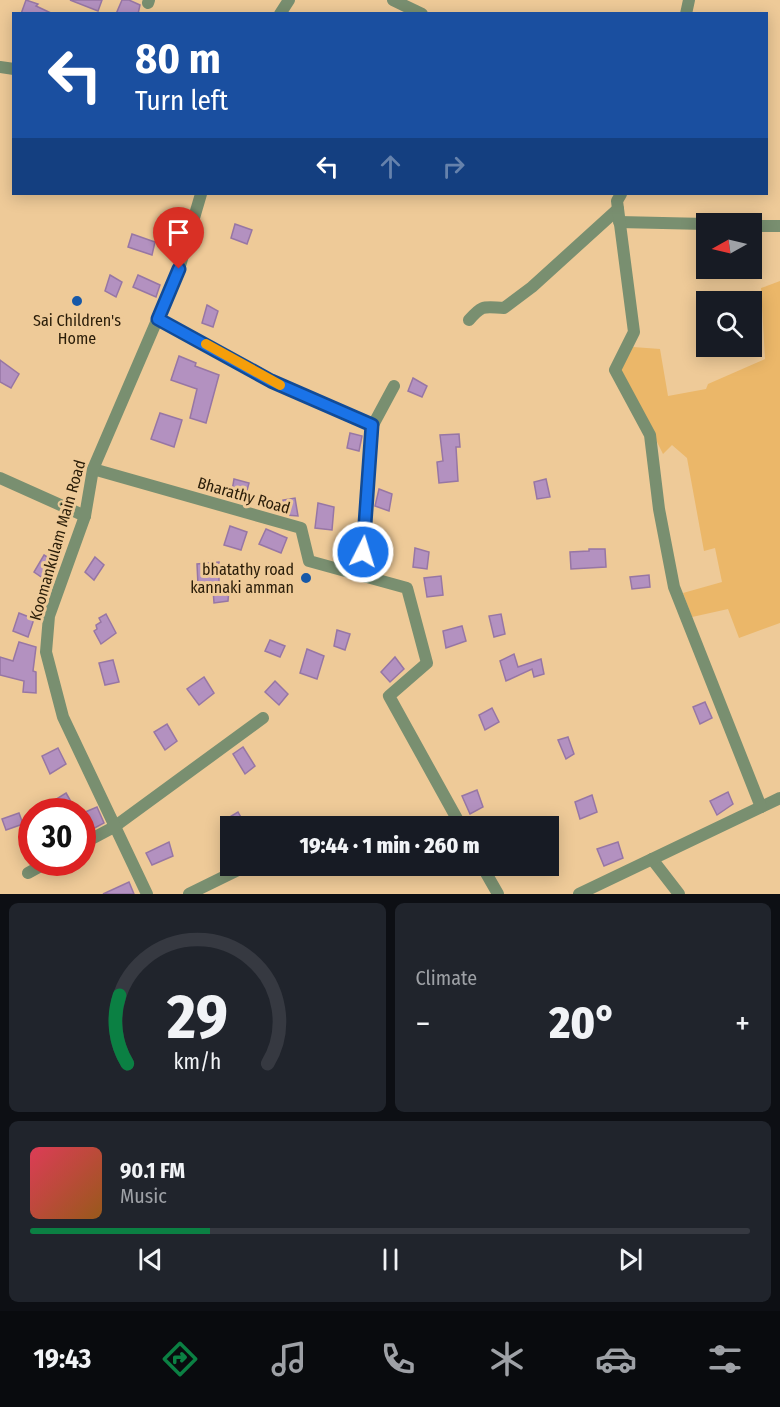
<!DOCTYPE html>
<html lang="en">
<head>
<meta charset="utf-8">
<style>
  body { margin:0; font-family:"Fira Sans Condensed",sans-serif; background:#20242c; color:#f1f3f6; height:100vh; display:flex; flex-direction:column; font-size:22px; white-space:nowrap }
  * { box-sizing:border-box; margin:0 }
  p { font-size:20px; color:#9ea1a6 }
  .icon { flex:none; width:33px; height:33px; fill:none; stroke:currentColor; stroke-width:2; stroke-linecap:round; stroke-linejoin:round }
  .map { position:relative; height:894px; overflow:hidden }
  .side { display:flex; flex-direction:column; gap:9px; padding:9px; background:#0d0f14; flex:1 }
  .side>* { flex:none }
  .hud { position:absolute; left:12px; top:12px; width:756px; height:183px; border-radius:0px; box-shadow:0 3px 15px #0003; background:#1a4fa0; color:#fff; overflow:hidden }
  .needle { width:39px; rotate:262deg }
  .controls { position:absolute; left:696px; top:213px; display:grid; gap:12px }
  .controls a { display:grid; place-items:center; width:66px; height:66px; border-radius:0px; background:#171b24; box-shadow:0 3px 15px #0003; font-size:30px }
  .speed { position:absolute; left:18px; top:798px; display:flex; gap:12px; font-size:30px; font-weight:700; text-align:center }
  .speed>* { display:grid; place-content:center; width:78px; height:78px; border-radius:50%; background:#171b24; box-shadow:0 3px 15px #0003; line-height:1 }
  .speed .limit { border:9px solid #d22; background:#fff; color:#111 }
  .pin { position:absolute; display:grid; place-items:center; width:51px; height:51px; color:#fff; margin:-62px -26px; border-radius:50% 50% 50% 0; rotate:-45deg; box-shadow:0 0 6px #0007 }
  .pin .icon { rotate:45deg }
  .me { position:absolute; width:66px; margin:-33px; rotate:5deg; stroke-linejoin:round; filter:drop-shadow(0 0 4px #0008) }
  .turn { display:flex; align-items:center; gap:21px; height:126px; padding:0 24px; font-size:27px }
  .turn .icon { width:78px; height:78px; stroke-width:2.5 }
  .turn b { display:block; font-size:42px; line-height:51px }
  .lanes { display:flex; align-items:center; height:57px; padding:0 24px; background:#0003; justify-content:center; gap:30px; direction:ltr }
  .lanes .off { opacity:.35 }
  .big { font-size:45px; font-weight:800; line-height:1.1 }
  .side .card { flex:1; display:flex; flex-direction:column; justify-content:center; gap:9px; min-width:0; padding:0 21px; border-radius:9px; background:#20242c }
  .side .dial { align-items:center; gap:0 }
  .dial svg { height:156px; overflow:visible; fill:none; stroke:#363941; stroke-width:7; stroke-linecap:round; text-anchor:middle }
  .dial text { fill:#f1f3f6; stroke:none }
  .song { display:flex; align-items:center; gap:18px }
  .cover { width:72px; height:72px; border-radius:9px; background:linear-gradient(135deg,hsl(350 70% 55%),hsl(30 70% 35%)) }
  .played { height:6px; border-radius:3px; background:linear-gradient(90deg,#0b8043 25%,#363941 25%) }
  .keys { display:flex; justify-content:space-around; direction:ltr }
  .heat { display:flex; justify-content:space-between; align-items:center; font-size:33px; direction:ltr }
  .side .tiles { flex:1; display:grid; gap:9px; grid-template-columns:1fr 1fr }
  .card:last-child { grid-column:span 2 }
  .trip { position:absolute; left:220px; top:816px; width:339px; height:60px; border-radius:0px; background:#171b24; box-shadow:0 3px 15px #0003; font-weight:800; line-height:60px; text-align:center }
  .tabs { display:flex; height:96px; justify-content:space-around; align-items:center; background:#090b0e; color:#9ea1a6 }
  .tabs .icon { width:42px; height:42px }
  .tabs .active { color:#0b8043 }
  .tabs b { font-size:27px; color:#f1f3f6 }
  .map>svg:first-child { display:block }
  .green { fill:#ebb769 }
  .building { fill:#b391c0; stroke:#9776a4; stroke-width:1.5 }
  .lines { fill:none; stroke-linecap:round; stroke-linejoin:round }
  .minor { stroke:#798f70; stroke-width:12 }
  .route-casing { stroke:#114b97; stroke-width:15 }
  .route { stroke:#1a73e8; stroke-width:10 }
  .slow { stroke:#f59e0b; stroke-width:10 }
  .poi-dot { fill:#1658a8; stroke:#eeca98; stroke-width:2 }
  .labels { text-anchor:middle; stroke-width:6; stroke-linejoin:round; paint-order:stroke }
  .poi-label { font-size:16px; fill:#291c08; stroke:#eeca98 }
  .street-label { font-size:16px; fill:#291c08; stroke:#eeca98 }
</style>
</head>
<body>
<div class="map">
<svg width="780" height="894" viewBox="0 0 780 894">
  <rect width="100%" height="100%" fill="#eeca98"/>
  <path class="green" d="M780 281V623L739 638 728 609 692 617 683 593 722 582 715 548 704 551 687 458 672 445 663 454 621 370 633 347 660 349 668 396 706 389 708 384 765 359 761 288Z"/>
  <g class="building">
    <path d="M26 0 38 4 36 6 53 14H21Z"/>
    <path d="M70 0H102L98 11Z"/>
    <path d="M122 0H129L140 5 138 14H116Z"/>
    <path d="M235 224 252 230 247 244 231 238Z"/>
    <path d="M132 234 155 242 152 255 128 247Z"/>
    <path d="M110 275 122 282 116 297 105 291Z"/>
    <path d="M138 275 160 285 156 297 133 287Z"/>
    <path d="M207 305 218 311 213 327 202 323Z"/>
    <path d="M179 356 196 363 195 366 219 375 206 423 190 418 197 389 171 380Z"/>
    <path d="M0 360 19 374 11 388 0 382Z"/>
    <path d="M413 378 427 386 422 397 408 391Z"/>
    <path d="M160 413 182 420 174 447 151 439Z"/>
    <path d="M350 433 362 436 359 451 347 448Z"/>
    <path d="M459 434 460 447H456L458 481 439 483 437 462 443 461 440 435Z"/>
    <path d="M234 479 249 483 246 494 232 491Z"/>
    <path d="M546 479 550 497 537 499 534 482Z"/>
    <path d="M379 489 392 494 389 511 375 506Z"/>
    <path d="M295 498 298 516 286 515 283 500Z"/>
    <path d="M318 503 334 507 332 530 315 528Z"/>
    <path d="M230 526 247 532 241 550 224 545Z"/>
    <path d="M266 529 287 538 281 553 259 544Z"/>
    <path d="M415 548 429 552 427 569 413 567Z"/>
    <path d="M589 549H605L606 567 571 569 570 552 589 551Z"/>
    <path d="M44 555 58 564 47 581 34 572Z"/>
    <path d="M95 557 104 565 94 580 85 572Z"/>
    <path d="M219 562V583L198 585 197 564Z"/>
    <path d="M649 575 650 587 632 589 630 577Z"/>
    <path d="M441 576 443 595 427 597 424 578Z"/>
    <path d="M213 589H229L228 601 214 603Z"/>
    <path d="M19 613 34 619 28 637 13 631Z"/>
    <path d="M106 614 116 633 101 644 94 631 97 629 96 625 101 622 99 618Z"/>
    <path d="M501 614 505 634 494 637 489 616Z"/>
    <path d="M462 626 466 641 446 648 443 631Z"/>
    <path d="M337 630 350 634 345 650 334 646Z"/>
    <path d="M270 640 285 646 280 657 265 651Z"/>
    <path d="M19 642 36 647 33 671 36 672V693L23 692 24 681 0 675V657L13 661Z"/>
    <path d="M307 649 324 656 317 679 300 673Z"/>
    <path d="M514 654 518 667 541 659 544 674 534 677 532 669 506 681 500 661Z"/>
    <path d="M395 657 404 669 390 682 381 672Z"/>
    <path d="M113 660 119 682 105 685 99 663Z"/>
    <path d="M204 677 214 693 199 705 187 689Z"/>
    <path d="M275 681 288 694 279 705 265 692Z"/>
    <path d="M705 702 712 718 700 724 693 707Z"/>
    <path d="M492 708 499 722 485 730 479 715Z"/>
    <path d="M167 724 177 741 165 750 154 732Z"/>
    <path d="M568 737 574 754 566 759 558 740Z"/>
    <path d="M243 747 255 766 245 774 233 754Z"/>
    <path d="M58 748 66 764 50 774 42 756Z"/>
    <path d="M477 790 483 807 470 814 462 796Z"/>
    <path d="M728 792 733 804 717 815 710 801Z"/>
    <path d="M66 793 77 812H56L50 803Z"/>
    <path d="M592 795 597 812 580 819 575 802Z"/>
    <path d="M97 807 104 823 91 830 83 813Z"/>
    <path d="M238 812 246 826H227L223 821Z"/>
    <path d="M19 813 23 824 6 830 2 819Z"/>
    <path d="M169 842 173 856 152 865 146 853Z"/>
    <path d="M618 842 623 858 604 866 597 849Z"/>
    <path d="M129 882 134 894H103Z"/>
  </g>
  <g class="lines">
    <g class="minor">
      <path d="M393 0 422 14"/>
      <path d="M148 3 149 0"/>
      <path d="M280 14 289 0"/>
      <path d="M686 14 689 0"/>
      <path d="M0 67 14 69"/>
      <path d="M619 222 706 224"/>
      <path d="M752 226H780"/>
      <path d="M158 319 271 381 373 425"/>
      <path d="M469 320C483 304 484 307 504 308L532 287 618 209"/>
      <path d="M93 469 301 528 309 561 407 588 427 663 389 696 461 826"/>
      <path d="M0 478 85 516"/>
      <path d="M361 575 373 425 394 386"/>
      <path d="M761 807 780 798"/>
      <path d="M82 844 114 827 263 718"/>
      <path d="M652 859 679 894"/>
      <path d="M482 866 498 894"/>
      <path d="M28 873 48 862"/>
      <path d="M147 894 63 717 46 652 49 616 85 516 93 469 179 269 201 194"/>
      <path d="M189 894 246 866"/>
      <path d="M579 894 761 807 674 587 659 509 650 435 615 370 634 332 617 201 621 194"/>
    </g>
  </g>
  <g class="lines">
    <g class="route-casing">
      <path id="route" d="M179 269 158 319 271 381 372 425 363 552"/>
    </g>
    <use href="#route" class="route"/>
    <path class="slow" d="M206 344 280 385"/>
  </g>
  <g class="poi-dot">
    <circle cx="77" cy="301" r="6"/>
    <circle cx="306" cy="578" r="6"/>
  </g>
  <g class="labels">
    <g class="poi-label">
      <text x="77" y="326">Sai Children's<tspan x="77" dy="18">Home</tspan></text>
      <text x="294" y="575" text-anchor="end">bhatathy road<tspan x="294" dy="18">kannaki amman</tspan></text>
    </g>
    <g class="street-label">
      <text transform="translate(244 495) rotate(16)" y="6">Bharathy Road</text>
      <text transform="translate(57 540) rotate(-74)" y="6">Koomankulam Main Road</text>
    </g>
  </g>
</svg>
<div class="controls">
<a><svg class="needle" viewBox="-14 -14 28 28"><path d="M0-13l5 13h-10z" fill="#e53935"/><path d="M0 13l5-13h-10z" fill="#9ea1a6"/></svg></a>
<a><svg class="icon" aria-label="search" viewBox="0 0 24 24"><circle cx="10" cy="10" r="6"/><path d="M15 15l6 6"/></svg></a>
</div>
<div class="speed"><div class="limit">30</div></div>
<div class="pin" style="left:179px;top:269px;background:#d93025"><svg class="icon" aria-label="arrive" viewBox="0 0 24 24"><path d="M6 21V4h12l-3 4 3 4H6"/></svg></div>
<svg class="me" style="left:363px;top:552px" viewBox="-20 -20 40 40"><circle r="17" fill="#1a73e8" stroke="#fff" stroke-width="3"/><path d="M0-11L8 9 0 5-8 9z" fill="#fff"/></svg>
<div class="trip">19:44 · 1 min · 260 m</div>
<div class="hud">
<div class="turn"><svg class="icon" aria-label="left" viewBox="0 0 24 24"><path d="M17 20v-9H6M10 6l-5 5 5 5"/></svg><div><b>80 m</b>Turn left</div></div>
<div class="lanes"><svg class="icon" aria-label="left" viewBox="0 0 24 24"><path d="M17 20v-9H6M10 6l-5 5 5 5"/></svg><svg class="icon off" aria-label="ahead" viewBox="0 0 24 24"><path d="M12 20V5M6 11l6-6 6 6"/></svg><svg class="icon off" aria-label="right" viewBox="0 0 24 24"><path d="M7 20v-9h11M14 6l5 5-5 5"/></svg></div>
</div>
</div>
<section class="side">
<div class="tiles">
<div class="card dial"><svg viewBox="0 0 100 80">
<path d="M14 69A42 42 0 1 1 86 69"/>
<path d="M14 69A42 42 0 0 1 10 34" stroke="#0b8043"/>
<text x="50" y="56" font-size="32" font-weight="700">29</text>
<text x="50" y="72" font-size="11">km/h</text>
</svg></div>
<div class="card"><p>Climate</p>
<div class="heat"><a>−</a><b class="big">20°</b><a>+</a></div>
</div>
<div class="card">
<div class="song"><i class="cover"></i><div><b>90.1 FM</b><p>Music</p></div></div>
<div class="played"></div>
<div class="keys"><svg class="icon" aria-label="previous" viewBox="0 0 24 24"><path d="M18 5L8 12l10 7zM5 5v14"/></svg><svg class="icon" aria-label="pause" viewBox="0 0 24 24"><path d="M8 5v14M16 5v14"/></svg><svg class="icon" aria-label="next" viewBox="0 0 24 24"><path d="M6 5l10 7-10 7zM19 5v14"/></svg></div>
</div>
</div>
</section>
<nav class="tabs">
<b>19:43</b>
<svg class="icon active" aria-label="directions" viewBox="0 0 24 24"><path d="M12 3l9 9-9 9-9-9zM9 14v-3h6M13 9l2 2-2 2"/></svg>
<svg class="icon" aria-label="music" viewBox="0 0 24 24"><path d="M9 18V5l10-2v13"/><circle cx="6" cy="18" r="3"/><circle cx="16" cy="16" r="3"/></svg>
<svg class="icon" aria-label="phone" viewBox="0 0 24 24"><path d="M5 4h4l2 5-3 2q2 4 5 5l2-3 5 2v4C11 20 4 13 5 4z"/></svg>
<svg class="icon" aria-label="climate" viewBox="0 0 24 24"><path d="M12 3v18M4 7l16 10M4 17L20 7"/></svg>
<svg class="icon" aria-label="car" viewBox="0 0 24 24"><path d="M5 17H2v-5l4-1 3-4h7l3 4 3 1v5h-3M9 17h6M6 11h13"/><circle cx="7" cy="17" r="2"/><circle cx="17" cy="17" r="2"/></svg>
<svg class="icon" aria-label="filters" viewBox="0 0 24 24"><path d="M4 7h16M4 17h16"/><circle cx="9" cy="7" r="2"/><circle cx="15" cy="17" r="2"/></svg>
</nav>
</body>
</html>
